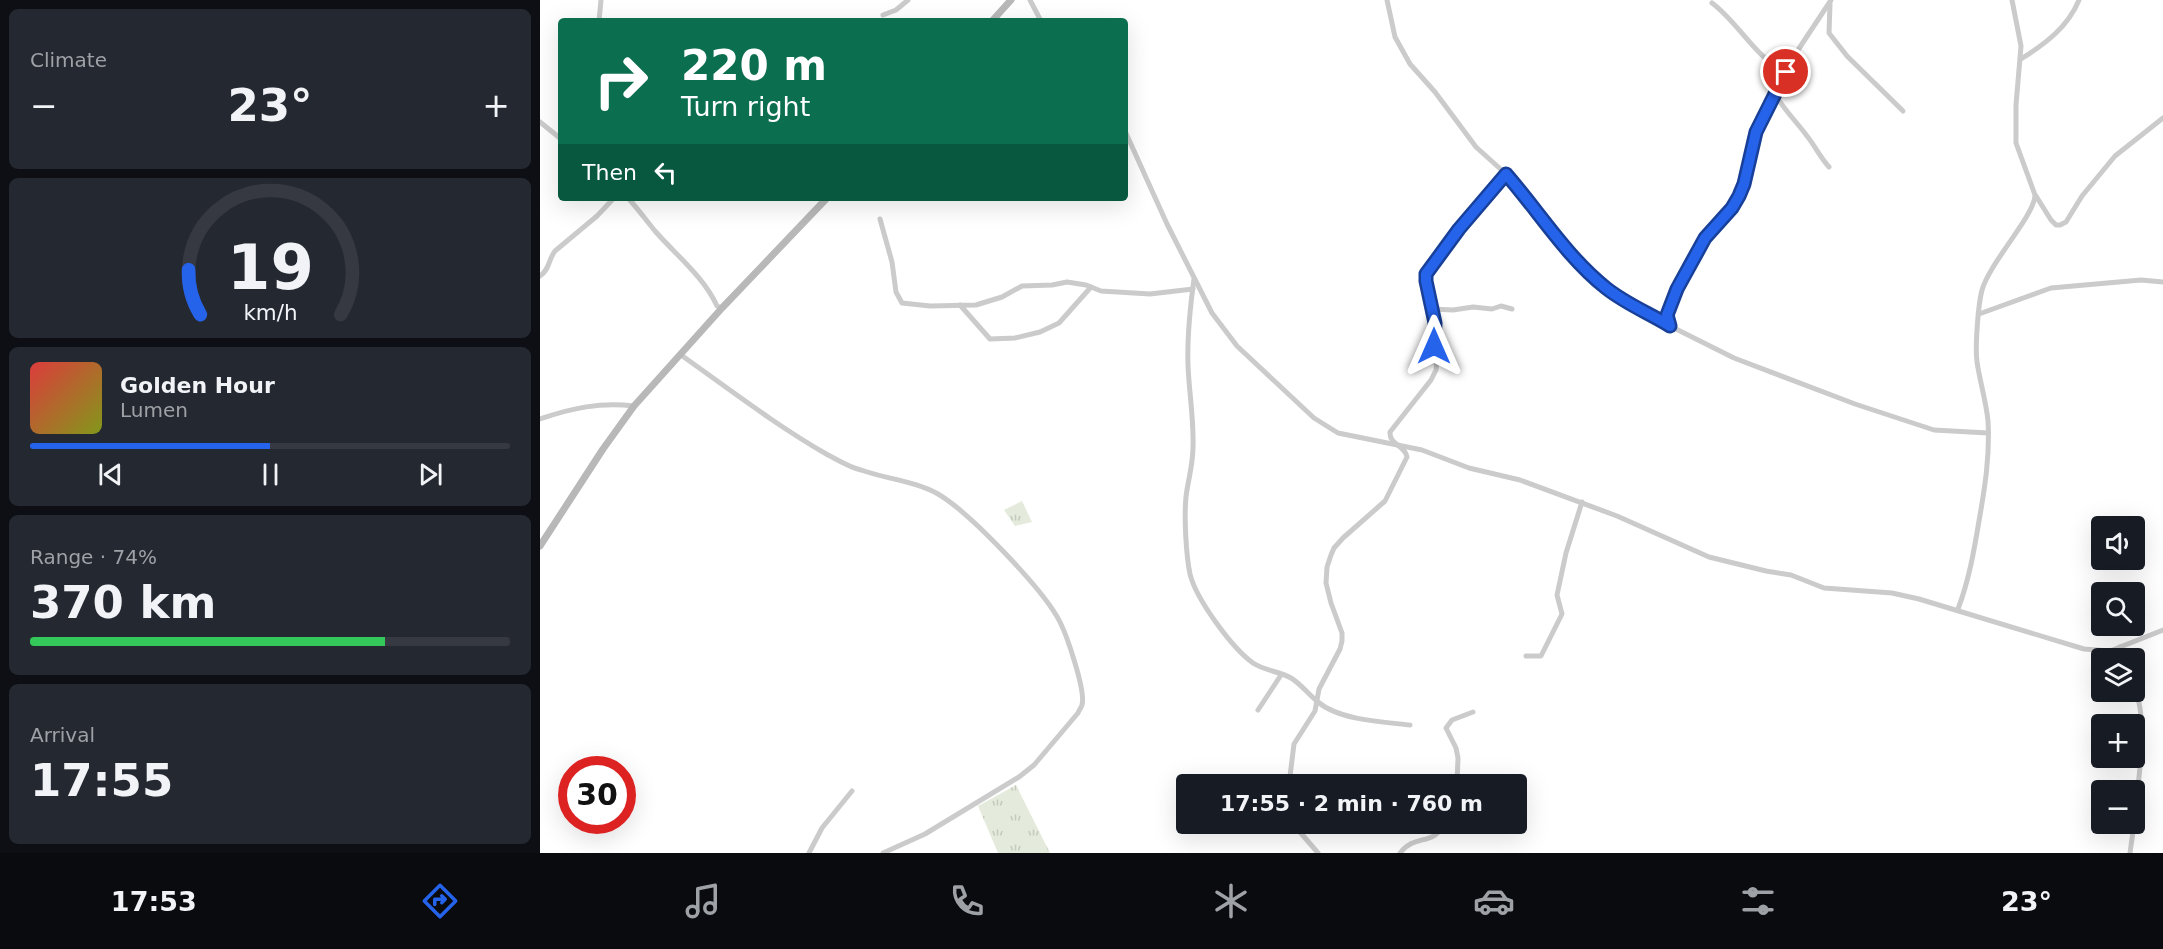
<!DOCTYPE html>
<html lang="en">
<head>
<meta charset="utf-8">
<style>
  body { margin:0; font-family:"DejaVu Sans",sans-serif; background:#242831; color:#f1f3f6; height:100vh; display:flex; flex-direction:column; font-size:22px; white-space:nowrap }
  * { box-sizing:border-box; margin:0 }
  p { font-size:20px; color:#9ea1a6 }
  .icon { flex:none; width:33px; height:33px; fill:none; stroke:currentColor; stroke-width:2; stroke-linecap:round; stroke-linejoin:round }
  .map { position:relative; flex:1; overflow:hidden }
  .sheet { display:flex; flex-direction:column; gap:9px; padding:9px; background:#0d0f14; width:540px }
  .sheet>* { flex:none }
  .hud { position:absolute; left:18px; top:18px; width:570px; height:183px; border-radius:6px; box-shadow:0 6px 24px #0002; background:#0b6e4f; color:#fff; overflow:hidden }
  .fabs { position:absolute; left:1551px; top:516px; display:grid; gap:12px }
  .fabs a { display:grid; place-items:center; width:54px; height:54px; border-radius:6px; background:#171b24; box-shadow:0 6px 24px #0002; font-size:30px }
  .speed { position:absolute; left:18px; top:756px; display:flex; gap:12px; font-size:30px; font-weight:700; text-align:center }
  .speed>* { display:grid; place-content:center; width:78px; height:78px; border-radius:50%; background:#171b24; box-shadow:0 6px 24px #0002; line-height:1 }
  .speed .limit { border:9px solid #d22; background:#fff; color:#111 }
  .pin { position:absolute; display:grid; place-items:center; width:51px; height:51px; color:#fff; margin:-26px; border:3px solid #fff; border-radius:50%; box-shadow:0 2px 6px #0007 }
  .me { position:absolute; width:66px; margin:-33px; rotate:0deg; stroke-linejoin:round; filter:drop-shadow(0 0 4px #0008) }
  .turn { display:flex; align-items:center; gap:21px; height:126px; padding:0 24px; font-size:27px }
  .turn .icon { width:78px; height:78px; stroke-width:2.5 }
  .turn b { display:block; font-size:42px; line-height:51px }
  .then { display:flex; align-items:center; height:57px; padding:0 24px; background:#0003; gap:12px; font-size:22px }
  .big { font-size:45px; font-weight:700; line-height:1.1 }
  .sheet .widget { flex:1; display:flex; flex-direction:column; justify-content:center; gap:9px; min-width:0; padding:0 21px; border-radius:9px; background:#242831 }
  .sheet .dial { align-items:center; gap:0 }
  .dial svg { height:156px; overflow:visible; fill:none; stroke:#363941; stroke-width:7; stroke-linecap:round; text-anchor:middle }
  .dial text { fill:#f1f3f6; stroke:none }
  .song { display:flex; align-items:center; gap:18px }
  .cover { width:72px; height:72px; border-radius:9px; background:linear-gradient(135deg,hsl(0 70% 55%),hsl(70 70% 35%)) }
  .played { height:6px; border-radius:3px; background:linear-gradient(90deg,#2563eb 50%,#363941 50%) }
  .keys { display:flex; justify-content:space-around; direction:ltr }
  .heat { display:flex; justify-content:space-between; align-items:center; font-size:33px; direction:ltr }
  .charge { height:9px; border-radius:4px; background:linear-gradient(90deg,#34c759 74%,#363941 0) }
  .trip { position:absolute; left:636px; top:774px; width:351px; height:60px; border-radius:6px; background:#171b24; box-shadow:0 6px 24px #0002; font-weight:700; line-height:60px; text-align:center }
  .tabs { display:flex; height:96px; justify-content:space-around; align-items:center; background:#090b0e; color:#9ea1a6 }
  .tabs .icon { width:42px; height:42px }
  .tabs .current { color:#2563eb }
  .tabs b { font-size:27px; color:#f1f3f6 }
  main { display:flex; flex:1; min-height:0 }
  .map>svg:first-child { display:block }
  .park { fill:url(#park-tufts) }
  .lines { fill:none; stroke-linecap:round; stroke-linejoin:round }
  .street { stroke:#cbcbcb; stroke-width:5 }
  .secondary { stroke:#b8b8b8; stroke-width:7 }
  .route-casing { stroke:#184099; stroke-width:15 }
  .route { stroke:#2563eb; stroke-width:10 }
</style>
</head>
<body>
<main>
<section class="sheet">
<div class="widget"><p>Climate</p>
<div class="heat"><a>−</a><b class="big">23°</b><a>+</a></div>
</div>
<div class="widget dial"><svg viewBox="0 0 100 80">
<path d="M14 69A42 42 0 1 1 86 69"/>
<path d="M14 69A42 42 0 0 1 8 46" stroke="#2563eb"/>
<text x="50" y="56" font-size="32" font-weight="700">19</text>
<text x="50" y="72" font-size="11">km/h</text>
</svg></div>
<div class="widget">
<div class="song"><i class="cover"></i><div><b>Golden Hour</b><p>Lumen</p></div></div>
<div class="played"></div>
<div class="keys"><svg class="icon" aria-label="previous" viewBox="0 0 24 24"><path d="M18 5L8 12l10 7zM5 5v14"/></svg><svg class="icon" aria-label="pause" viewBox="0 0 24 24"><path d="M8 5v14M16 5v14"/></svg><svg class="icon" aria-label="next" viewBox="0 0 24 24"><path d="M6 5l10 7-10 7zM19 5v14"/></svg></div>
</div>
<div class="widget"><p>Range · 74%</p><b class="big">370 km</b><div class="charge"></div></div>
<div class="widget"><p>Arrival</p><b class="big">17:55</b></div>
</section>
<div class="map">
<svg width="1623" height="853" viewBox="0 0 1623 853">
  <defs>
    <pattern id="park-tufts" width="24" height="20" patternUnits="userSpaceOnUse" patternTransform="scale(1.5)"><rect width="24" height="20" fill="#e4ebdc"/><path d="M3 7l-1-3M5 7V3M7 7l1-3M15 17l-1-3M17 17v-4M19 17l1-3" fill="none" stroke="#c4cabd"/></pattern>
  </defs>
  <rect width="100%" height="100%" fill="#fff"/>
  <g class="park">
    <path d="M482 501 492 522 475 526 464 510Z"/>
    <path d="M476 785 510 853H458L438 806Z"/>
  </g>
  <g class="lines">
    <g class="street">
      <path d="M490 0 501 21"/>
      <path d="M847 0 855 37 870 64 895 92 936 147 966 174 1020 242 1045 269 1067 288 1106 314 1194 358 1315 404 1394 430 1448 433"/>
      <path d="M1172 3C1199 23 1215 58 1246 72"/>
      <path d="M1290 4 1289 33 1307 56 1363 111"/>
      <path d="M343 15 356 10 368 0"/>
      <path d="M59 21 61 0"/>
      <path d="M1481 59C1505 44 1528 27 1539 0"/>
      <path d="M1235 94C1244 110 1256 121 1267 136 1275 146 1280 157 1289 167"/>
      <path d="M0 122 21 139"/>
      <path d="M585 131 627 224 672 313 697 346 774 418 798 433 882 450 929 468 980 480 1077 516 1169 557 1226 571 1251 575 1284 588 1352 593 1379 599 1544 649 1570 651 1623 630"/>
      <path d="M1496 196 1511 220 1516 225H1520L1526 222 1542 196 1575 156 1623 118"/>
      <path d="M88 198C98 209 106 220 115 231 136 255 164 277 177 306L182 308"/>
      <path d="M340 219 352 262 356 292 362 303 390 306 436 305 462 297 482 286 512 285 527 282 546 285 561 291 610 294 653 289"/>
      <path d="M0 276C10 269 8 260 15 251L57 216 74 198"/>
      <path d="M654 279C650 308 647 336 648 365 649 392 654 420 653 447 653 465 648 480 646 497 644 517 646 555 650 574 656 599 692 648 713 663 725 671 739 671 751 678 761 684 769 695 778 702 799 720 843 722 870 725"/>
      <path d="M420 305 450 339 475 338 500 332 519 323 551 287"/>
      <path d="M893 309 913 310 933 307 952 309 961 306 972 309"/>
      <path d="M1439 314 1511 288 1601 280 1623 282"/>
      <path d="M1130 326 1127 315 1137 289 1165 238 1192 208 1199 196 1204 184 1216 132 1256 53 1291 0"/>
      <path d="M141 355C189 389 237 426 288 455 298 460 309 467 321 470 346 479 375 481 398 494 429 512 504 590 520 622 527 636 546 691 542 705 541 708 539 710 538 713L494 765 479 777 385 834 343 853"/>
      <path d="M0 419C32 408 60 402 94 406"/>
      <path d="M1418 609C1429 580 1434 551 1439 521 1445 487 1450 455 1448 421 1446 401 1440 382 1437 362 1435 347 1438 305 1442 290 1450 262 1495 215 1495 195L1476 143V105L1481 46 1472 0"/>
      <path d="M1580 647 1583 658"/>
      <path d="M986 656H1001L1022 614 1017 595 1026 553 1042 502"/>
      <path d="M1594 689C1609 714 1598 788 1594 818"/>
      <path d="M718 710 741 675"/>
      <path d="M749 784 754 744 775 711 779 689 800 649 802 641V633L791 603 786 583 787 567 791 555 794 548 803 538 845 501 867 457C865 445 849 445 850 432L891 380 896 370 897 360 894 346 895 323 886 281V274L919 229 966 174"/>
      <path d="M917 784 918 758 916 748 906 728 912 720 933 712"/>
      <path d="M753 824 778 853"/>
      <path d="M269 853 282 828 312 791"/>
      <path d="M860 853C876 833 892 847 904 824"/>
      <path d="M1590 853 1594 824"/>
    </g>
    <g class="secondary">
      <path d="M452 21 471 0"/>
      <path d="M0 546 63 449 94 406 182 308 287 198"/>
    </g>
  </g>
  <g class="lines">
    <g class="route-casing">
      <path id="route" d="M894 346 895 323 886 281V274L919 229 966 174C1000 213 1026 256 1066 288 1086 304 1109 313 1130 326L1127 315 1137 289 1165 238 1192 208 1199 196 1204 184 1216 132 1246 72"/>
    </g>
    <use href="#route" class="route"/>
  </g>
</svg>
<div class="fabs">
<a><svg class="icon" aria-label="sound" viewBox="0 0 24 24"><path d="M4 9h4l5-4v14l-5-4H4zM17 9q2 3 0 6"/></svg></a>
<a><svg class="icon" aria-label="search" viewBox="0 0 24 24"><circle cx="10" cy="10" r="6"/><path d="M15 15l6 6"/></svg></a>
<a><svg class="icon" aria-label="layers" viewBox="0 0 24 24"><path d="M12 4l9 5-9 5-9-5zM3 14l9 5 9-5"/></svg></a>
<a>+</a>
<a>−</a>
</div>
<div class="speed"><div class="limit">30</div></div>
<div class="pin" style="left:1246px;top:72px;background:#d93025"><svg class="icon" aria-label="arrive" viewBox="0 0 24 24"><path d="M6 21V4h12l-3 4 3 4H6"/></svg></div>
<svg class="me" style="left:894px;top:346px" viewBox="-20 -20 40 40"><path d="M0-17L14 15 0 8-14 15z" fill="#2563eb" stroke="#fff" stroke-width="4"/></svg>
<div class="trip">17:55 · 2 min · 760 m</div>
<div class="hud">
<div class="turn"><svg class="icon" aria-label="right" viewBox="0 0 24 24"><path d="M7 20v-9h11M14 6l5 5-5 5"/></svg><div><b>220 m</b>Turn right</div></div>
<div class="then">Then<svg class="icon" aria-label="left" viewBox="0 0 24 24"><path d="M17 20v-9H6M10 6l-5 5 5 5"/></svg></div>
</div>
</div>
</main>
<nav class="tabs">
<b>17:53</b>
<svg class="icon current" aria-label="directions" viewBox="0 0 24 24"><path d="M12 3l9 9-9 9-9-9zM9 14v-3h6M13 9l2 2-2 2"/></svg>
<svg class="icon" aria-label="music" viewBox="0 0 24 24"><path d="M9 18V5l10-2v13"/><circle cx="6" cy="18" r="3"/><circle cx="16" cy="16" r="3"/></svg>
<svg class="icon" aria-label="phone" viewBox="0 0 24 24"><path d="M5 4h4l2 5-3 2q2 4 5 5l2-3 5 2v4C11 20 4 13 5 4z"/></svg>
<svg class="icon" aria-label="climate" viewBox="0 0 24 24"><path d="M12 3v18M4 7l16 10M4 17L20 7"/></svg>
<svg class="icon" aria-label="car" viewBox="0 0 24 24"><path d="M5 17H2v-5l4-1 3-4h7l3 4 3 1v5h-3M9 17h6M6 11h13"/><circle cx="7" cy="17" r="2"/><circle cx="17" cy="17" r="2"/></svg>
<svg class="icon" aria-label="filters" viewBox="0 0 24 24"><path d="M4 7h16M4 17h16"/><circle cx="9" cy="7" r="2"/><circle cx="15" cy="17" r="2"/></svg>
<b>23°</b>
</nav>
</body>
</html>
